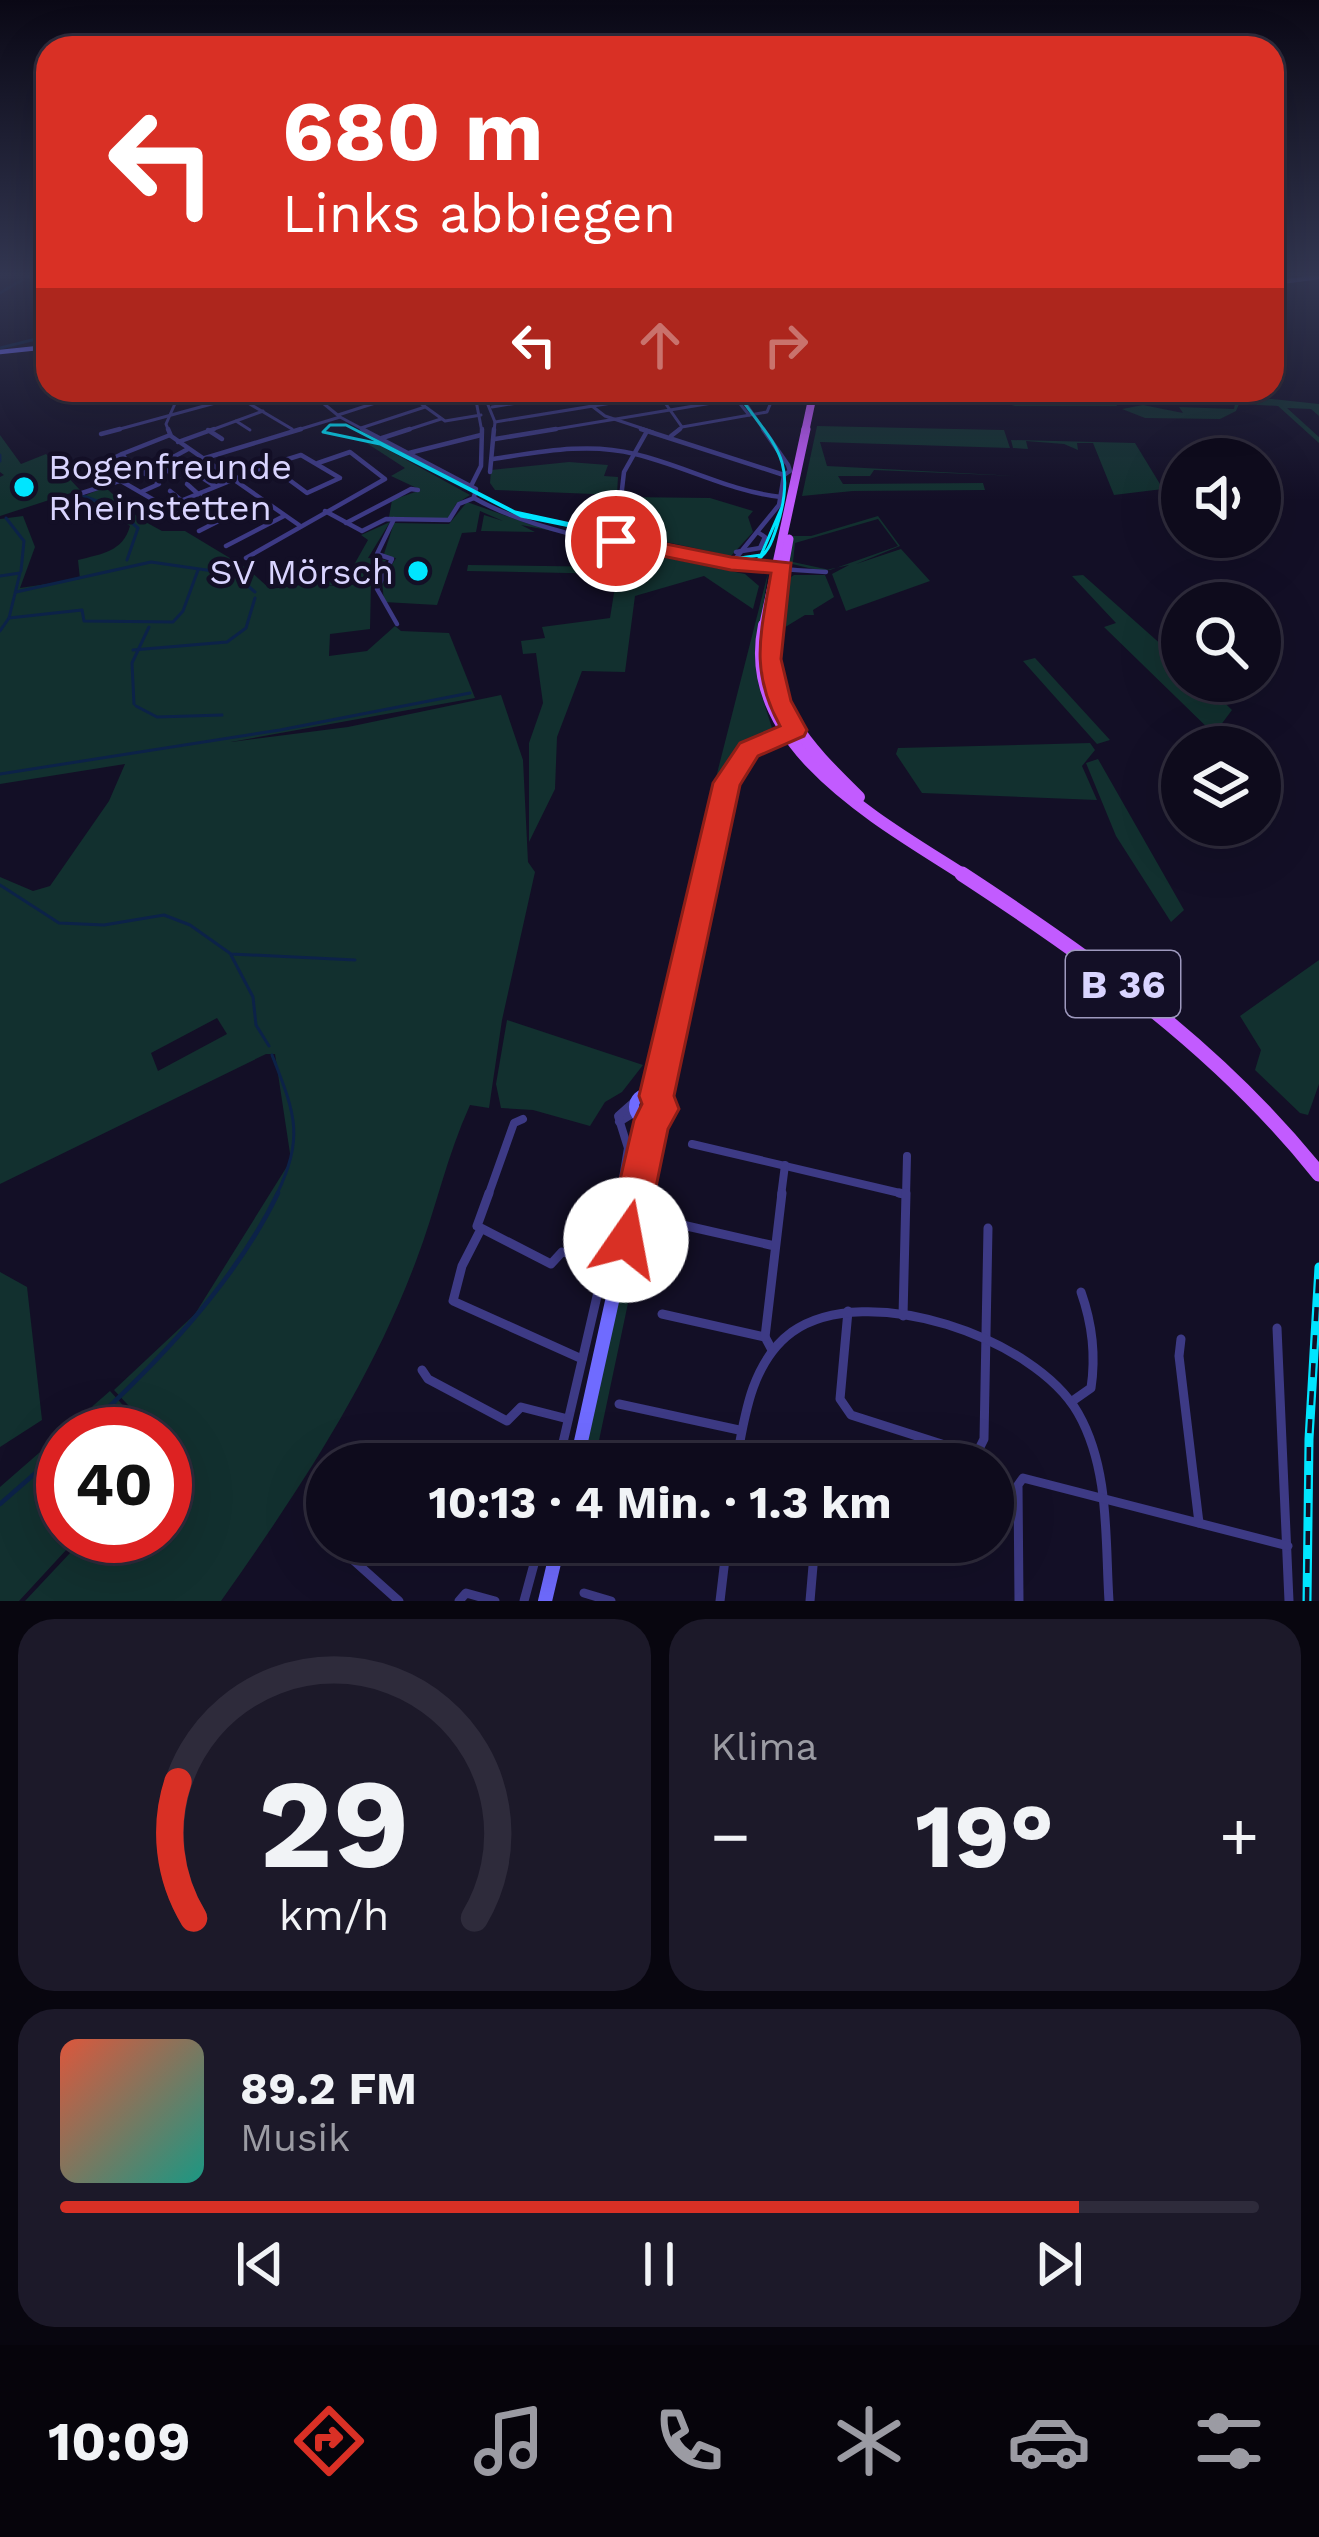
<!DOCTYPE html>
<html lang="de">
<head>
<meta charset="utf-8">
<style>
  body { margin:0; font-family:"Work Sans",sans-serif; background:#1c1929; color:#f1f3f6; height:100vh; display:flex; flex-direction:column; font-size:45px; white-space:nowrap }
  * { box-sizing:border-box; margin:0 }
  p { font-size:39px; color:#9b9ba3 }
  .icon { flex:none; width:66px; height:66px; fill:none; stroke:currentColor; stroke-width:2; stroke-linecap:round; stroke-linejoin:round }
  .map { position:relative; height:1601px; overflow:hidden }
  .panel { display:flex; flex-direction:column; gap:18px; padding:18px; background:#08060f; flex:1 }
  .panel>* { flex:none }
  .hud { position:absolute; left:36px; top:36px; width:1248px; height:366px; border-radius:36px; box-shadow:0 12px 48px #0002,0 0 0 3px #2e2b3b; background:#d93025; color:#fff; overflow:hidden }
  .fabs { position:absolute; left:1161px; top:438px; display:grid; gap:24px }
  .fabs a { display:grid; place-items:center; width:120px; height:120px; border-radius:50%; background:#0e0b1c; box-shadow:0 12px 48px #0002,0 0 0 3px #2e2b3b; font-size:60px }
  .speed { position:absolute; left:36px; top:1407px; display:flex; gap:24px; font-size:60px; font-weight:700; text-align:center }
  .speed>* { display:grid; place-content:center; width:156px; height:156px; border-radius:50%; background:#0e0b1c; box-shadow:0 12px 48px #0002,0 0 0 3px #2e2b3b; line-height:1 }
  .speed .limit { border:18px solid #d22; background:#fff; color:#111 }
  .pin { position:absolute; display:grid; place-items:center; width:102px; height:102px; color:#fff; margin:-51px; border:6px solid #fff; border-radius:50%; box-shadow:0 3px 12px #0007 }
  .me { position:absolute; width:132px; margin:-66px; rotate:12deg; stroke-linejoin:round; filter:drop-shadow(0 0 9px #0008) }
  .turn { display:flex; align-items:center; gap:42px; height:252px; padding:0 48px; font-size:54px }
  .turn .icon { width:156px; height:156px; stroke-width:2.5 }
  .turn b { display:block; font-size:84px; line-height:102px }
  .lanes { display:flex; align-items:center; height:114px; padding:0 48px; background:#0003; justify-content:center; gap:60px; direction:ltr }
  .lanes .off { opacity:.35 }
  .big { font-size:90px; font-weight:700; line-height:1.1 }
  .panel .tile { flex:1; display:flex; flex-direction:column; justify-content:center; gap:18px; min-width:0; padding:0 42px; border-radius:36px; background:#1c1929 }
  .panel .dial { align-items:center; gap:0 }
  .dial svg { height:312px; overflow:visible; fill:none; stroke:#2e2b3b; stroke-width:7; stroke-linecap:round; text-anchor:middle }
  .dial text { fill:#f1f3f6; stroke:none }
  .song { display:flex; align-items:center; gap:36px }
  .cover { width:144px; height:144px; border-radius:18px; background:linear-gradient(135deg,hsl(10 70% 55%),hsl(170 70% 35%)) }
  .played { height:12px; border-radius:6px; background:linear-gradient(90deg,#d93025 85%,#2e2b3b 85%) }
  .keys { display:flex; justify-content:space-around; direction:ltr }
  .heat { display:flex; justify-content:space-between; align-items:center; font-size:66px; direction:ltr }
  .panel .tiles { flex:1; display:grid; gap:18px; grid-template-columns:1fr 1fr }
  .tile:last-child { grid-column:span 2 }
  .trip { position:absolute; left:306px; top:1443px; width:708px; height:120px; border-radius:60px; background:#0e0b1c; box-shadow:0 12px 48px #0002,0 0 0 3px #2e2b3b; font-weight:700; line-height:120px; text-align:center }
  .dock { display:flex; height:192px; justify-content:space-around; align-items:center; background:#06040b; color:#9b9ba3 }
  .dock .icon { width:84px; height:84px }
  .dock .current { color:#d93025 }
  .dock b { font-size:54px; color:#f1f3f6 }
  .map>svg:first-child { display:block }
  .green { fill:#12302f; fill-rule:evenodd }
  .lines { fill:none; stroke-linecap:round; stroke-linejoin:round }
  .stream-far1 { stroke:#0c2248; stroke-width:3 }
  .stream { stroke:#0c2248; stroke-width:4.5 }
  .street-far3 { stroke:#3d3a85; stroke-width:3 }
  .street-far2 { stroke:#3d3a85; stroke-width:4.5 }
  .street-far1 { stroke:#3d3a85; stroke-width:8 }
  .street { stroke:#3d3a85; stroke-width:9 }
  .secondary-far3 { stroke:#6f6bff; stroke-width:4.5 }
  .secondary-far2 { stroke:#6f6bff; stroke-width:9 }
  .secondary-far1 { stroke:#6f6bff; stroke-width:10 }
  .secondary { stroke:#6f6bff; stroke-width:14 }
  .primary-far3 { stroke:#c25bff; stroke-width:8 }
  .primary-far2 { stroke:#c25bff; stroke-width:9 }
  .primary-far1 { stroke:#c25bff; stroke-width:12 }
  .primary { stroke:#c25bff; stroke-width:15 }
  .tram { stroke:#00e5ff; stroke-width:3 }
  .rail-casing { stroke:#00e5ff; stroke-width:9 }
  .rail { stroke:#130f26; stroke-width:4.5; stroke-dasharray:14; stroke-linecap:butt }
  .route { fill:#d93025; stroke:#8d1f18; stroke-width:3 }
  .poi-dot { fill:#00e5ff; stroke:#130f26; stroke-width:4.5 }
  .labels { text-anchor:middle; stroke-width:9; stroke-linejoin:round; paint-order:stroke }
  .far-poi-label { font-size:36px; fill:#d9d4ff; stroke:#130f26; text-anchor:start }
  .shield { fill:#130f26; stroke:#9e99be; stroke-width:3 }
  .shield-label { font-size:39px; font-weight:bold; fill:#d9d4ff }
</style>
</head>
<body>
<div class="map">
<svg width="1319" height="1601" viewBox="0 0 1319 1601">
  <rect width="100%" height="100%" fill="#130f26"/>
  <g class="green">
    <path d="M998 390H1021L1026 403H1063L1060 390H1109L1117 406H1015L1000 402Z"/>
    <path d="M1227 394 1319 404V416L1311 409 1287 408 1319 437V443L1278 406 1239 404 1236 411 1220 419 1145 418 1122 409 1143 405 1183 413 1179 407 1234 409 1235 403Z"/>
    <path d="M817 426 1004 430 1010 448 820 442 827 466 1017 476 874 470 870 476H838L843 484 983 483 985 490 853 491 802 496Z"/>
    <path d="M0 435 21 464 46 454 80 490 0 516V477L4 475 0 472Z"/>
    <path d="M1011 440 1135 443 1163 489 1114 495 1093 443H1077L1078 450 1064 444 1026 441 1028 449 1013 448Z"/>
    <path d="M365 442 381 446 470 495 456 504 448 519 389 517 392 500 421 490 391 476 405 468Z"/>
    <path d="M569 462 608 465 604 476 618 477 617 495 495 490 490 483 491 470Z"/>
    <path d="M105 487 140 519 162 531H185L248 569 270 589 346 579 368 540 361 535 390 522 368 558 386 560 375 581 322 586 371 584 370 629 330 634 329 656 367 651 395 626 401 631 449 633 475 698 231 742 348 727 501 695 523 760 528 862 535 872 502 1020 489 1108 470 1105C447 1155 436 1209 416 1261 369 1386 297 1493 221 1601H25L86 1536H165V1434H155L114 1390 195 1314 291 1160 275 1054H266L0 1184V877L33 891 50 886 109 801 125 764 0 784V519L23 516 35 547 20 588 80 579 78 560C101 554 123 552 130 526L84 496ZM217 1018 227 1034 158 1071 151 1053Z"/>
    <path d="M624 497 710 498 753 511 748 517 753 532 731 556 620 532Z"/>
    <path d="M467 502 529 524 606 541 521 525 535 532 481 531 484 515 503 521 480 511 476 532 462 533 437 605 384 602 382 581 396 558 383 557 394 523 449 524Z"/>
    <path d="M878 516 900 546 856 564 901 549 930 581 846 611 832 574 849 565 821 571 788 563 793 536H811ZM878 519 898 546 830 570 793 562 795 543Z"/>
    <path d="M617 548 745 574 759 586 753 609 704 576 635 596 625 672 582 671 557 737 555 789 529 842V743L543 703 536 653 523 654 521 641 545 638 542 627 610 618 617 574 467 571 468 565 617 567Z"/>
    <path d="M768 573 756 657 759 687 772 728 734 760 716 811 708 809Z"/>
    <path d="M794 575H825L834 597 813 610 814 615H805L782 629 788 579Z"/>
    <path d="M1083 575 1182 663V681H1202L1232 710 1214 734 1104 627 1116 623 1072 576Z"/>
    <path d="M1035 658 1110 740 1097 744 1023 661Z"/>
    <path d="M1090 743 1095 750 1082 766 1097 800 922 793 896 754 898 748Z"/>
    <path d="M1098 759 1184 910 1171 922 1116 836 1086 763Z"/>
    <path d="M1319 960V1084L1308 1115 1300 1113 1255 1070 1261 1050 1240 1016Z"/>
    <path d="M507 1020 643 1065 622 1092 605 1102 590 1126 533 1110 501 1108 496 1084Z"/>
    <path d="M665 1073 676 1076 594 1464H583L655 1123 663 1108 659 1094Z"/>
    <path d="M0 1272 27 1287 42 1420 0 1447Z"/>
    <path d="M110 1391 149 1434H63V1536H79L19 1601H0V1487Z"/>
  </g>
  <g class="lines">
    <g class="stream-far1">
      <path d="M0 293 27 277"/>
      <path d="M0 348 48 336"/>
      <path d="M0 455V461"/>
      <path d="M81 495 115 508 138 528 127 560"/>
      <path d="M6 518 24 541 21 571"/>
      <path d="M0 576 20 573 9 618 0 631"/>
      <path d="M16 592 151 562 234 574 255 592"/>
      <path d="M9 618 82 610 84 621 173 622 183 611 198 570"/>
      <path d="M133 650 227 642 246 628 255 598"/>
      <path d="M134 704 132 663 149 627"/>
      <path d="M136 706 157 717 222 715"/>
      <path d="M0 774 280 730 470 693"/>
      <path d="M0 885 59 923 104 925 164 915 190 925 231 954 355 960"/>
      <path d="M231 955 253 997 256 1025 269 1046"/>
      <path d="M272 1055C295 1114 305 1136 276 1196"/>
    </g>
    <g class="stream">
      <path d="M80 1434C154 1366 234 1285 278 1193"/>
      <path d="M0 1504 63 1449"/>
    </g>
    <g class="street-far3">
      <path d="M307 390 340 417 368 432"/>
      <path d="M353 390 369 403"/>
      <path d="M402 390 445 421 481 415"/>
      <path d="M474 390 482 432"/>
      <path d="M482 390 495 422 494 432"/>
      <path d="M571 390 605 416 653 432"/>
      <path d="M656 390 682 427 676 432"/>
      <path d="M729 390 749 415"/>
      <path d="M737 390 765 432"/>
      <path d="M487 394 511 390"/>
      <path d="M238 397 292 429"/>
      <path d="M138 402 175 401"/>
      <path d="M492 407 596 390"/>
      <path d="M338 415 406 393"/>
      <path d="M236 421 250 430"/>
      <path d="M495 422 691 390"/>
      <path d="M682 427 767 412 776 390"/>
      <path d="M361 428 425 407"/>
      <path d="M109 432 263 390"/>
      <path d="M169 432 166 424 181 390"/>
      <path d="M206 432 263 411"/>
      <path d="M291 432 340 417"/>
      <path d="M401 432 441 419"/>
      <path d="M538 432 736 399"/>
    </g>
    <g class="street-far2">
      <path d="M168 429 171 436 299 525"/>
      <path d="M362 429 476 489 474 497"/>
      <path d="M641 429 784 475"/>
      <path d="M763 429 788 465 790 471 784 475"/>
      <path d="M208 430 222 439"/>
      <path d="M101 434 120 429"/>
      <path d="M671 436 680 429"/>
      <path d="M382 438 410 429"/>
      <path d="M495 439 556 429"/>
      <path d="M178 442 214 429"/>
      <path d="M409 453 481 435"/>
      <path d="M122 454 125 458 116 457Z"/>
      <path d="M122 454 170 435"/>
      <path d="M301 455 340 478 307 493 269 465Z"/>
      <path d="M172 456 194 472"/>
      <path d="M202 459 301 429"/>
      <path d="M493 459C540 452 588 442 635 454 685 466 729 491 781 497"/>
      <path d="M159 465 178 478"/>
      <path d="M490 472 494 429"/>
      <path d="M195 473 215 486"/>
      <path d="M121 481 166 507 269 465"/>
      <path d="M187 484 198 494"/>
      <path d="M471 486 481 466 482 429"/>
      <path d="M170 491 182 501"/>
      <path d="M141 492 159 484 144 473"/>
      <path d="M82 493 144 473 188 449"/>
      <path d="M474 498C552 543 734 567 826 572"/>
      <path d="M166 507 181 516 213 501 201 493"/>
      <path d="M325 511 362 531 386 519 449 520 459 504 474 498"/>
      <path d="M394 519 377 554 392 559 377 589 397 624"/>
      <path d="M346 523 411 489 418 490"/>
      <path d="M199 531 260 500"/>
      <path d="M616 541 624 472 646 433"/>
      <path d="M226 546 284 516"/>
      <path d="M736 552 760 548 765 537 759 533"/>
      <path d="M246 558 385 479 350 452 318 463"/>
      <path d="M731 564 779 505 784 475"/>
    </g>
    <g class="street-far1">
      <path d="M619 1122 635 1112"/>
      <path d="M692 1144 904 1194"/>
      <path d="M488 1196 514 1123 523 1119"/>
      <path d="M620 1196 628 1148 618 1116 636 1100"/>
      <path d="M781 1196 785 1165"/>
      <path d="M906 1196 907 1156"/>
    </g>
    <g class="street">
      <path d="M489 1193 477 1226 551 1264 562 1252 603 1262"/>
      <path d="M899 1193 904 1194"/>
      <path d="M678 1224 775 1246"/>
      <path d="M481 1229 462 1266 453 1301 582 1359"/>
      <path d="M848 1311 840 1399 851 1415 976 1455 984 1439 988 1228"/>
      <path d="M662 1314 765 1337 772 1350"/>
      <path d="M903 1316 906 1193"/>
      <path d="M1277 1328 1289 1601"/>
      <path d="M765 1337 782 1193"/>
      <path d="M1181 1339 1179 1356 1199 1523"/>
      <path d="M422 1370 428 1379 507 1421 521 1407 568 1419"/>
      <path d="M1071 1402 1091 1388C1096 1355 1092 1323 1081 1292"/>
      <path d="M619 1404 739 1430"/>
      <path d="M381 1450 399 1464"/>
      <path d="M558 1464 621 1193"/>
      <path d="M736 1464C744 1418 751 1362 792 1332 867 1279 1035 1338 1078 1413 1110 1469 1105 1539 1109 1601"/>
      <path d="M333 1542 399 1601"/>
      <path d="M511 1542 538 1549"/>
      <path d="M770 1542 814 1554 810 1601"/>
      <path d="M584 1593 611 1601"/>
      <path d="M459 1601 466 1593 495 1601"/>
      <path d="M524 1601 540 1542"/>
      <path d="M720 1601 727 1542"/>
      <path d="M1019 1601 1018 1485 1023 1478 1288 1546"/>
    </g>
    <g class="secondary-far3">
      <path d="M1272 283 1319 277"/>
      <path d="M0 352 48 347"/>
    </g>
    <path class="secondary-far2" d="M706 877C718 821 721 743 790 731"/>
    <g class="secondary-far1">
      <circle cx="648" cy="1107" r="14"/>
      <path d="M656 1096 706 874"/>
      <path d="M635 1196 652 1120"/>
    </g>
    <g class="secondary">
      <path d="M576 1464 636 1193"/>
      <path d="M545 1601 559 1542"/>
    </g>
    <path class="primary-far3" d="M805 432 814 390"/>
    <g class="primary-far2">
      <path d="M763 628 806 429"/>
      <path d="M773 628 789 539"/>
    </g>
    <g class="primary-far1">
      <path d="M764 625C738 746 882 822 967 877"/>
      <path d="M773 625C768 707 803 742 859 797"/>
    </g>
    <path class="primary" d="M962 874C1095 961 1219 1049 1319 1174"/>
    <path class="tram" d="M735 390C772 444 799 457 777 526 772 542 767 557 751 563L521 516 380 444 323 432 330 425H346L515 512 733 559 761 555 782 507"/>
    <g class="rail-casing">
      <path id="rail" d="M1307 1601 1309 1439 1319 1267"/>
    </g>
    <use href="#rail" class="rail"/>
  </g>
  <linearGradient id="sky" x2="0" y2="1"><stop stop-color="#0a0815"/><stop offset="0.55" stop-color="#333752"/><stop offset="1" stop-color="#333752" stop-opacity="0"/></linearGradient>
  <rect width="1319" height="501" fill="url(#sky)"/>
  <path class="route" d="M616 534 731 557 791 563 781 659 791 701 807 730 804 736 758 756 740 785 674 1096 679 1109 668 1129 645 1240 639 1254 626 1259 612 1254 606 1240 634 1120 642 1104 639 1096 713 783 740 743 780 726C749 670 761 633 771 573L731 570 608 545 605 541Z"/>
  <g class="poi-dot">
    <circle cx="24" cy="487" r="12"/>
    <circle cx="418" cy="571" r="12"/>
  </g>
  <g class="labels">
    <g class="far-poi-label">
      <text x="48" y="479">Bogenfreunde<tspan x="48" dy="41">Rheinstetten</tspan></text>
      <text x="394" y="584" text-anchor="end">SV Mörsch</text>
    </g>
    <rect class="shield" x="1066" y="951" width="114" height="66" rx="9"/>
    <g class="shield-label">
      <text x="1123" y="998">B 36</text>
    </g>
  </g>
</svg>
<div class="fabs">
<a><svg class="icon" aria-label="sound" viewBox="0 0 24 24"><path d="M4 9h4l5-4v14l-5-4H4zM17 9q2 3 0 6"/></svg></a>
<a><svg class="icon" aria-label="search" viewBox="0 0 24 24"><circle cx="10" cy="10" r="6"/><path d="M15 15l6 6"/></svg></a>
<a><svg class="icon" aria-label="layers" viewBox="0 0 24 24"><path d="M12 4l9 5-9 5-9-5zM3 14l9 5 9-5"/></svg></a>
</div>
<div class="speed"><div class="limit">40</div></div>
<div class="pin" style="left:616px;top:541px;background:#d93025"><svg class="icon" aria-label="arrive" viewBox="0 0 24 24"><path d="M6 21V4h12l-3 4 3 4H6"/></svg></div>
<svg class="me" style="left:626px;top:1240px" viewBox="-20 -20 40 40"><circle r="19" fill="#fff"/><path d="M0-13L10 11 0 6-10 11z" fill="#d93025"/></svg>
<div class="trip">10:13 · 4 Min. · 1.3 km</div>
<div class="hud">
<div class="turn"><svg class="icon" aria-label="left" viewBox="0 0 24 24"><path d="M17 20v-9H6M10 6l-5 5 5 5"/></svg><div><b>680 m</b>Links abbiegen</div></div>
<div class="lanes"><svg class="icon" aria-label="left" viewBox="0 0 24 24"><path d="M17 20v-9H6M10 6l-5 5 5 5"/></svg><svg class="icon off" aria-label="ahead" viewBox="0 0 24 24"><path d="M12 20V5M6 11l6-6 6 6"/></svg><svg class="icon off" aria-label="right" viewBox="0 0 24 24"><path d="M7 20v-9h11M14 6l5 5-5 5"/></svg></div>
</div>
</div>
<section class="panel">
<div class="tiles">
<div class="tile dial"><svg viewBox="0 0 100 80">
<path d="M14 69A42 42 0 1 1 86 69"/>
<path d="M14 69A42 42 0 0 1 10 34" stroke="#d93025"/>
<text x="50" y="56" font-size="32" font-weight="700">29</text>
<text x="50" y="72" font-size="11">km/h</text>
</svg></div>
<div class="tile"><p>Klima</p>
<div class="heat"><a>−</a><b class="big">19°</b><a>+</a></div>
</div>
<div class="tile">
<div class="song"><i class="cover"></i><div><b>89.2 FM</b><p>Musik</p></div></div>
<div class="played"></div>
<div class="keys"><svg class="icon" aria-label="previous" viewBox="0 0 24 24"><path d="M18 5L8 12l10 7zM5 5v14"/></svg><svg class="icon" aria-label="pause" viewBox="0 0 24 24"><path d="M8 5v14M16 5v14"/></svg><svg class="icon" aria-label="next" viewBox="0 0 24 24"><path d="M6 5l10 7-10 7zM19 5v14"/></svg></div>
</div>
</div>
</section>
<nav class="dock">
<b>10:09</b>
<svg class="icon current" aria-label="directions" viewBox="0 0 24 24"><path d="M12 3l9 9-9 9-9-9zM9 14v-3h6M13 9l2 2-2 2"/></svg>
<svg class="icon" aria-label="music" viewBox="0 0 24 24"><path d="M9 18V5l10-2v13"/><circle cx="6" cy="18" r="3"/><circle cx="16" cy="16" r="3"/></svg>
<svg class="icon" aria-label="phone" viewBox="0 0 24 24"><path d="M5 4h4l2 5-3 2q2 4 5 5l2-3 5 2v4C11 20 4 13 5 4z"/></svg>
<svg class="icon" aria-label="climate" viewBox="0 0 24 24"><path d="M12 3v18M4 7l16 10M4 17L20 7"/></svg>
<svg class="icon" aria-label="car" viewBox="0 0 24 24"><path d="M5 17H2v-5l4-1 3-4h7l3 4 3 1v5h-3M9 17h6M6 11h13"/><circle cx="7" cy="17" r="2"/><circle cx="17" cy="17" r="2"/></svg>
<svg class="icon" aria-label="filters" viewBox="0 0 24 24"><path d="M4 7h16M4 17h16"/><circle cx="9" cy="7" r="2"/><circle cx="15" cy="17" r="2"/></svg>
</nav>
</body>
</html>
